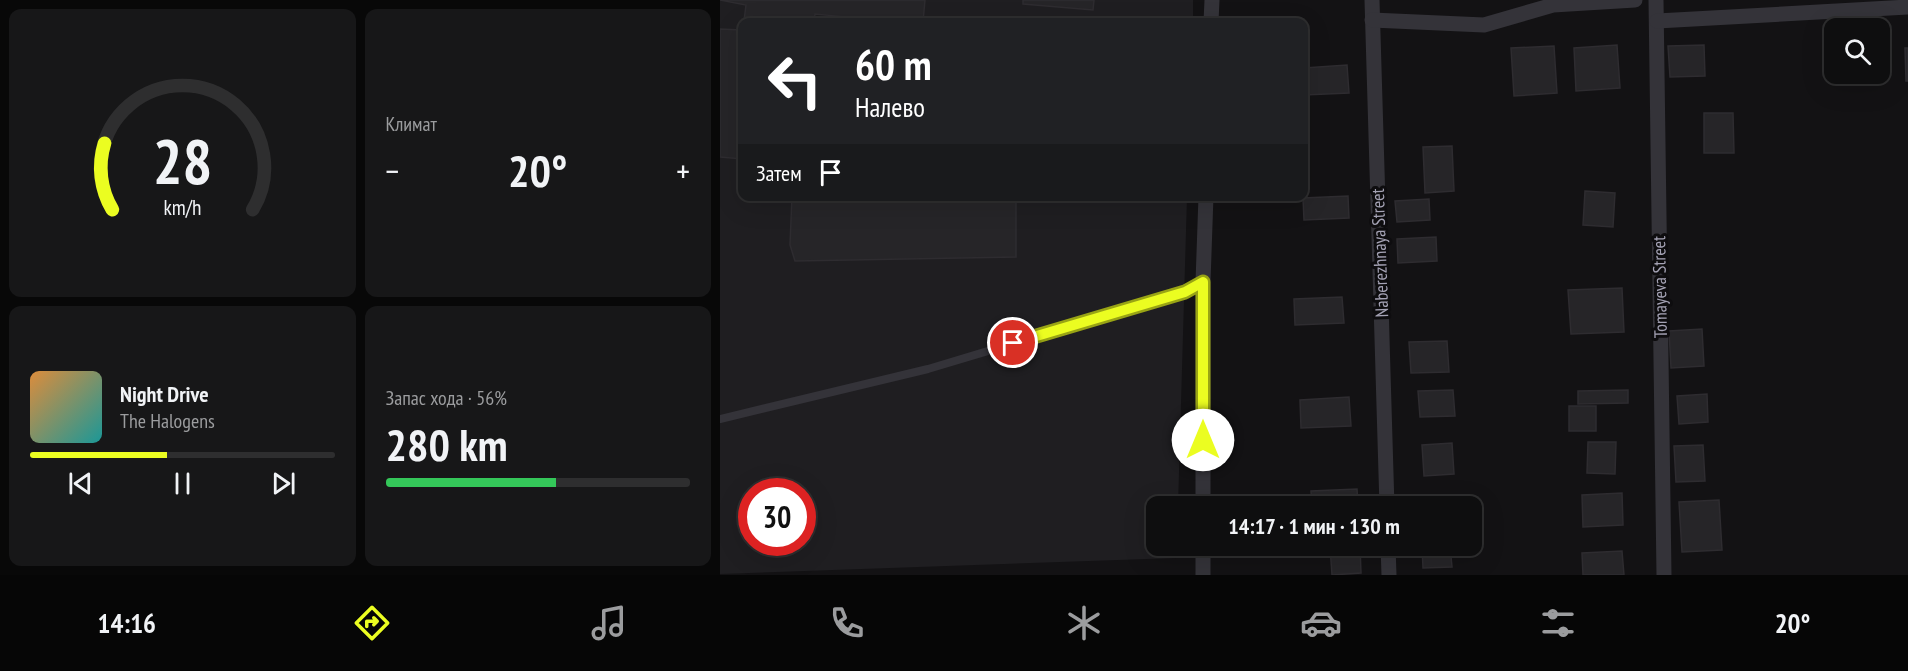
<!DOCTYPE html>
<html lang="ru">
<head>
<meta charset="utf-8">
<style>
  body { margin:0; font-family:"PT Sans Narrow",sans-serif; background:#171718; color:#f1f3f6; height:100vh; display:flex; flex-direction:column; font-size:22px; white-space:nowrap }
  * { box-sizing:border-box; margin:0 }
  p { font-size:20px; color:#9b9c9e }
  .icon { flex:none; width:33px; height:33px; fill:none; stroke:currentColor; stroke-width:2; stroke-linecap:round; stroke-linejoin:round }
  .map { position:relative; flex:1; overflow:hidden }
  .side { display:flex; flex-direction:column; gap:9px; padding:9px; background:#080808; width:720px }
  .side>* { flex:none }
  .guide { position:absolute; left:18px; top:18px; width:570px; height:183px; border-radius:12px; box-shadow:0 6px 24px #0002,0 0 0 2px #2e2e2f; background:#202124; color:#fff; overflow:hidden }
  .tools { position:absolute; left:1104px; top:18px; display:grid; gap:12px }
  .tools a { display:grid; place-items:center; width:66px; height:66px; border-radius:12px; background:#0e0e0f; box-shadow:0 6px 24px #0002,0 0 0 2px #2e2e2f; font-size:30px }
  .speed { position:absolute; left:18px; top:478px; display:flex; gap:12px; font-size:30px; font-weight:700; text-align:center }
  .speed>* { display:grid; place-content:center; width:78px; height:78px; border-radius:50%; background:#0e0e0f; box-shadow:0 6px 24px #0002,0 0 0 2px #2e2e2f; line-height:1 }
  .speed .limit { border:9px solid #d22; background:#fff; color:#111 }
  .pin { position:absolute; display:grid; place-items:center; width:51px; height:51px; color:#fff; margin:-26px; border:3px solid #fff; border-radius:50%; box-shadow:0 2px 6px #0007 }
  .me { position:absolute; width:66px; margin:-33px; rotate:0deg; stroke-linejoin:round; filter:drop-shadow(0 0 4px #0008) }
  .turn { display:flex; align-items:center; gap:21px; height:126px; padding:0 18px; font-size:27px }
  .turn .icon { width:78px; height:78px; stroke-width:2.5 }
  .turn b { display:block; font-size:42px; line-height:51px }
  .then { display:flex; align-items:center; height:57px; padding:0 18px; background:#0003; gap:12px; font-size:22px }
  .big { font-size:45px; font-weight:700; line-height:1.1 }
  .side .tile { flex:1; display:flex; flex-direction:column; justify-content:center; gap:9px; min-width:0; padding:0 21px; border-radius:12px; background:#171718 }
  .side .dial { align-items:center; gap:0 }
  .dial svg { height:156px; overflow:visible; fill:none; stroke:#2e2e2f; stroke-width:7; stroke-linecap:round; text-anchor:middle }
  .dial text { fill:#f1f3f6; stroke:none }
  .song { display:flex; align-items:center; gap:18px }
  .cover { width:72px; height:72px; border-radius:9px; background:linear-gradient(135deg,hsl(30 70% 55%),hsl(180 70% 35%)) }
  .played { height:6px; border-radius:3px; background:linear-gradient(90deg,#ebfd21 45%,#2e2e2f 45%) }
  .keys { display:flex; justify-content:space-around; direction:ltr }
  .heat { display:flex; justify-content:space-between; align-items:center; font-size:33px; direction:ltr }
  .charge { height:9px; border-radius:4px; background:linear-gradient(90deg,#34c759 56%,#2e2e2f 0) }
  .side .tiles { flex:1; display:grid; gap:9px; grid-template-columns:repeat(2,1fr) }
  .trip { position:absolute; left:426px; top:496px; width:336px; height:60px; border-radius:12px; background:#0e0e0f; box-shadow:0 6px 24px #0002,0 0 0 2px #2e2e2f; font-weight:700; line-height:60px; text-align:center }
  .tab-bar { display:flex; height:96px; justify-content:space-around; align-items:center; background:#060606; color:#9b9c9e }
  .tab-bar .icon { width:42px; height:42px }
  .tab-bar .current { color:#ebfd21 }
  .tab-bar b { font-size:27px; color:#f1f3f6 }
  main { display:flex; flex:1; min-height:0 }
  .map>svg:first-child { display:block }
  .built { fill:#1f1e21; fill-rule:evenodd }
  .building { fill:#262528; stroke:#2e2c30; stroke-width:1.5 }
  .lines { fill:none; stroke-linecap:round; stroke-linejoin:round }
  .service { stroke:#343339; stroke-width:8 }
  .minor { stroke:#343339; stroke-width:15 }
  .route-casing { stroke:#99a415; stroke-width:15 }
  .route { stroke:#ebfd21; stroke-width:10 }
  .labels { text-anchor:middle; stroke-width:6; stroke-linejoin:round; paint-order:stroke }
  .street-label { font-size:18px; fill:#a5a3b5; stroke:#0e0d0f }
</style>
</head>
<body>
<main>
<section class="side">
<div class="tiles">
<div class="tile dial"><svg viewBox="0 0 100 80">
<path d="M14 69A42 42 0 1 1 86 69"/>
<path d="M14 69A42 42 0 0 1 10 35" stroke="#ebfd21"/>
<text x="50" y="56" font-size="32" font-weight="700">28</text>
<text x="50" y="72" font-size="11">km/h</text>
</svg></div>
<div class="tile"><p>Климат</p>
<div class="heat"><a>−</a><b class="big">20°</b><a>+</a></div>
</div>
<div class="tile">
<div class="song"><i class="cover"></i><div><b>Night Drive</b><p>The Halogens</p></div></div>
<div class="played"></div>
<div class="keys"><svg class="icon" aria-label="previous" viewBox="0 0 24 24"><path d="M18 5L8 12l10 7zM5 5v14"/></svg><svg class="icon" aria-label="pause" viewBox="0 0 24 24"><path d="M8 5v14M16 5v14"/></svg><svg class="icon" aria-label="next" viewBox="0 0 24 24"><path d="M6 5l10 7-10 7zM19 5v14"/></svg></div>
</div>
<div class="tile"><p>Запас хода · 56%</p><b class="big">280 km</b><div class="charge"></div></div>
</div>
</section>
<div class="map">
<svg width="1188" height="575" viewBox="0 0 1188 575">
  <rect width="100%" height="100%" fill="#131214"/>
  <path class="built" d="M0 0H473V22H22V196L467 197 458 507H436V546H457L456 558 0 574ZM32 492H82V543H32Z"/>
  <g class="building">
    <path d="M0 0H205L203 22H177L95 14 94 22 24 21 26 5Z"/>
    <path d="M303 0H374L373 10 303 4Z"/>
    <path d="M0 29 21 30 22 159 0 157Z"/>
    <path d="M897 45 900 88 856 91 854 48Z"/>
    <path d="M984 45 985 76 950 77 948 46Z"/>
    <path d="M834 46 837 93 794 96 791 48Z"/>
    <path d="M1185 48H1188V81H1186Z"/>
    <path d="M627 65 629 93 584 95V68Z"/>
    <path d="M984 113H1013L1014 153H984Z"/>
    <path d="M732 146 734 191 705 193 703 147Z"/>
    <path d="M865 191 895 193 893 227 863 225Z"/>
    <path d="M72 196H296V257L75 261 70 245Z"/>
    <path d="M628 196 629 218 584 220 583 198Z"/>
    <path d="M709 199 710 220 677 222 675 201Z"/>
    <path d="M716 237 717 261 678 263 677 239Z"/>
    <path d="M902 288 904 332 851 334 848 290Z"/>
    <path d="M622 297 624 323 575 325 574 299Z"/>
    <path d="M982 329 984 366 951 368 949 331Z"/>
    <path d="M727 341 729 372 691 373 689 342Z"/>
    <path d="M733 390 735 416 700 417 698 391Z"/>
    <path d="M908 390V403L858 404V391Z"/>
    <path d="M987 394 988 422 959 424 957 396Z"/>
    <path d="M629 397 631 426 581 428 580 400Z"/>
    <rect x="849" y="406" width="27" height="25"/>
    <path d="M868 442H896L895 474 867 473Z"/>
    <path d="M732 443 734 474 704 476 702 445Z"/>
    <path d="M983 445 985 481 956 482 954 446Z"/>
    <path d="M637 489 638 507H592L591 491Z"/>
    <path d="M902 493 903 525 863 527 862 495Z"/>
    <path d="M999 500 1002 550 962 552 959 502Z"/>
    <path d="M610 546H640L641 573 612 575Z"/>
    <path d="M702 546H730L732 567 703 568Z"/>
    <path d="M902 551 904 575H863L862 553Z"/>
  </g>
  <g class="lines">
    <path class="service" d="M0 419 208 369 465 292 483 282"/>
    <g class="minor">
      <path d="M652 0 667 507"/>
      <path d="M936 0 944 575"/>
      <path d="M652 20 764 25 833 5 915 0"/>
      <path d="M937 21 1188 7"/>
      <path d="M491 22 492 0"/>
      <path d="M483 507V282L486 196"/>
      <path d="M483 546V575"/>
      <path d="M668 546 669 575"/>
    </g>
  </g>
  <g class="lines">
    <g class="route-casing">
      <path id="route" d="M293 343 465 292 483 282V440"/>
    </g>
    <use href="#route" class="route"/>
  </g>
  <g class="labels">
    <g class="street-label">
      <text transform="translate(660 253) rotate(-92)" y="6">Naberezhnaya Street</text>
      <text transform="translate(940 287) rotate(-91)" y="6">Tomayeva Street</text>
    </g>
  </g>
</svg>
<div class="tools">
<a><svg class="icon" aria-label="search" viewBox="0 0 24 24"><circle cx="10" cy="10" r="6"/><path d="M15 15l6 6"/></svg></a>
</div>
<div class="speed"><div class="limit">30</div></div>
<div class="pin" style="left:293px;top:343px;background:#d93025"><svg class="icon" aria-label="arrive" viewBox="0 0 24 24"><path d="M6 21V4h12l-3 4 3 4H6"/></svg></div>
<svg class="me" style="left:483px;top:440px" viewBox="-20 -20 40 40"><circle r="19" fill="#fff"/><path d="M0-13L10 11 0 6-10 11z" fill="#ebfd21"/></svg>
<div class="trip">14:17 · 1 мин · 130 m</div>
<div class="guide">
<div class="turn"><svg class="icon" aria-label="left" viewBox="0 0 24 24"><path d="M17 20v-9H6M10 6l-5 5 5 5"/></svg><div><b>60 m</b>Налево</div></div>
<div class="then">Затем<svg class="icon" aria-label="arrive" viewBox="0 0 24 24"><path d="M6 21V4h12l-3 4 3 4H6"/></svg></div>
</div>
</div>
</main>
<nav class="tab-bar">
<b>14:16</b>
<svg class="icon current" aria-label="directions" viewBox="0 0 24 24"><path d="M12 3l9 9-9 9-9-9zM9 14v-3h6M13 9l2 2-2 2"/></svg>
<svg class="icon" aria-label="music" viewBox="0 0 24 24"><path d="M9 18V5l10-2v13"/><circle cx="6" cy="18" r="3"/><circle cx="16" cy="16" r="3"/></svg>
<svg class="icon" aria-label="phone" viewBox="0 0 24 24"><path d="M5 4h4l2 5-3 2q2 4 5 5l2-3 5 2v4C11 20 4 13 5 4z"/></svg>
<svg class="icon" aria-label="climate" viewBox="0 0 24 24"><path d="M12 3v18M4 7l16 10M4 17L20 7"/></svg>
<svg class="icon" aria-label="car" viewBox="0 0 24 24"><path d="M5 17H2v-5l4-1 3-4h7l3 4 3 1v5h-3M9 17h6M6 11h13"/><circle cx="7" cy="17" r="2"/><circle cx="17" cy="17" r="2"/></svg>
<svg class="icon" aria-label="filters" viewBox="0 0 24 24"><path d="M4 7h16M4 17h16"/><circle cx="9" cy="7" r="2"/><circle cx="15" cy="17" r="2"/></svg>
<b>20°</b>
</nav>
</body>
</html>
